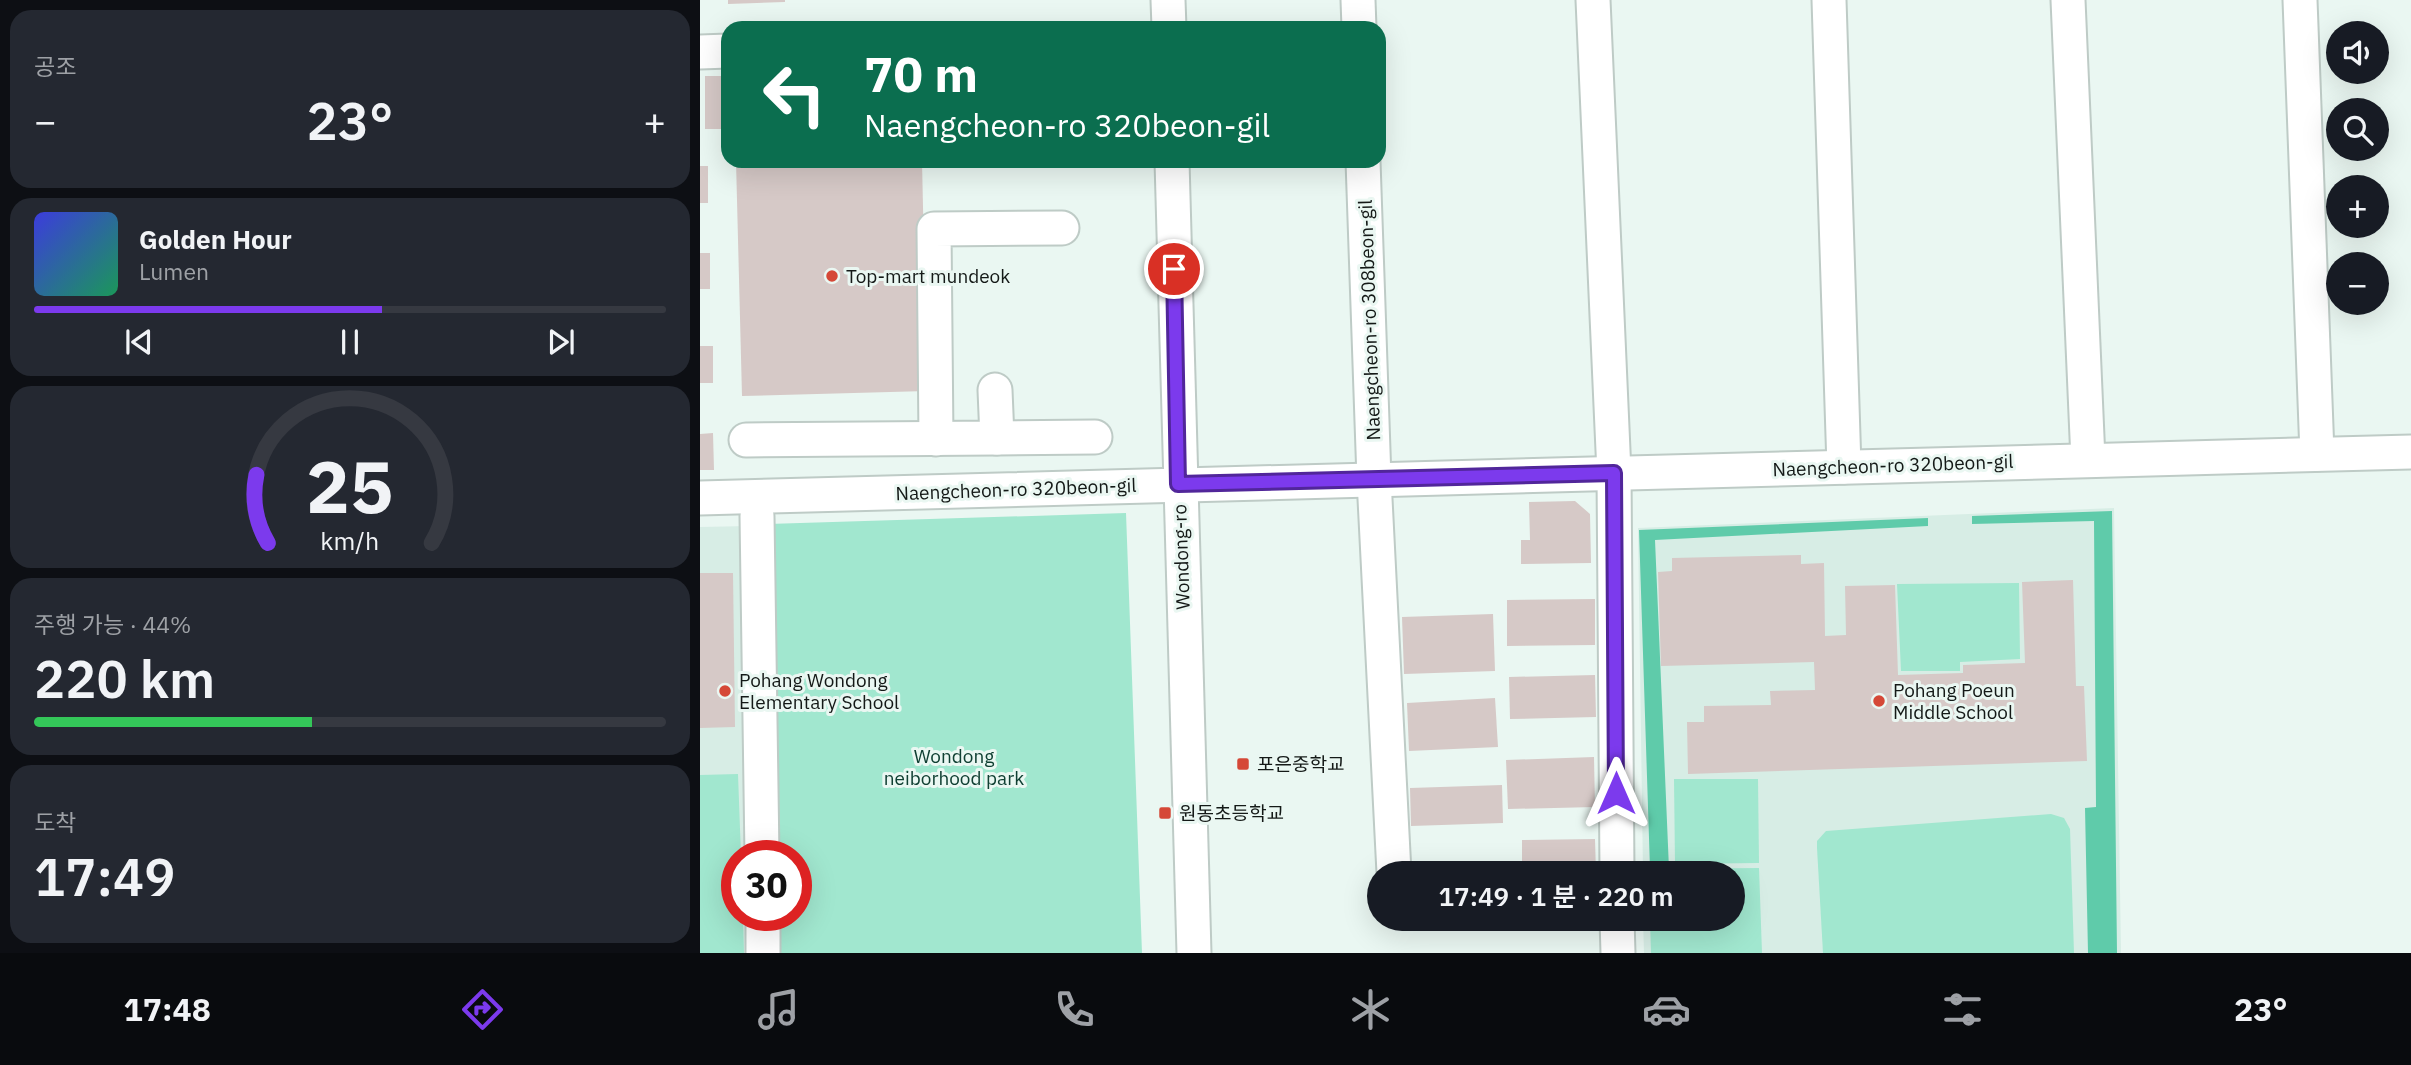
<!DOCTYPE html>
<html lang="ko">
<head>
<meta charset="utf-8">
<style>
  body { margin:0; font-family:"IBM Plex Sans","Noto Sans KR",sans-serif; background:#242831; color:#f1f3f6; height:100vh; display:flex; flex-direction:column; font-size:26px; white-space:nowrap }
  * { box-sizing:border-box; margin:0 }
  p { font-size:23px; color:#9ea1a6 }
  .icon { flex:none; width:38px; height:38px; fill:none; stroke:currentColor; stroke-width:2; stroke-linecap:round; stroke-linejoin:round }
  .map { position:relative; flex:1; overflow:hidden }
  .side { display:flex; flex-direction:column; gap:10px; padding:10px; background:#0d0f14; width:700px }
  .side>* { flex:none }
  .guide { position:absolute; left:21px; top:21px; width:665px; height:147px; border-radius:21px; box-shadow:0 7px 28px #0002; background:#0b6e4f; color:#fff; overflow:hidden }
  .buttons { position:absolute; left:1626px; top:21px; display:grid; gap:14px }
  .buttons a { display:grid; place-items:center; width:63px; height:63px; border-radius:50%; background:#171b24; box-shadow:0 7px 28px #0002; font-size:35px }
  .speed { position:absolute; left:21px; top:840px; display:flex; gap:14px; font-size:35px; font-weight:700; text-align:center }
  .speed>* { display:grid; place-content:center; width:91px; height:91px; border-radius:50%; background:#171b24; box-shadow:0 7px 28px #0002; line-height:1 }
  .speed .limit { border:10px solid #d22; background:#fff; color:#111 }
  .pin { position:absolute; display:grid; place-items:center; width:60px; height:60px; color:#fff; margin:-30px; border:4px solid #fff; border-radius:50%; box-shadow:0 2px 7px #0007 }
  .me { position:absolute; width:77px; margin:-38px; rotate:0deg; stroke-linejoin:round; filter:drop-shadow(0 0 5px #0008) }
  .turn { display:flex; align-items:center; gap:24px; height:147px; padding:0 28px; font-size:32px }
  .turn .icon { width:91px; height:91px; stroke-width:2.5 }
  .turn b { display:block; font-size:49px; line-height:60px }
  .big { font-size:52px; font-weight:600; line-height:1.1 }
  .side .widget { flex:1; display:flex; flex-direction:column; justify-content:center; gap:10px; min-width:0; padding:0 24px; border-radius:21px; background:#242831 }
  .side .dial { align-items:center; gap:0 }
  .dial svg { height:182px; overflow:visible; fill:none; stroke:#363941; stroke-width:7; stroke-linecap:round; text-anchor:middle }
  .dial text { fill:#f1f3f6; stroke:none }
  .song { display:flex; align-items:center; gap:21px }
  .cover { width:84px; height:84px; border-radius:10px; background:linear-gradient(135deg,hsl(240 70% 55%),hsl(150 70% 35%)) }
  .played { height:7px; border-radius:4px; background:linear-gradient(90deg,#7c3aed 55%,#363941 55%) }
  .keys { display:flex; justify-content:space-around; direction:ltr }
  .heat { display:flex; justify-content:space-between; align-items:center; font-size:38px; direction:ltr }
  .charge { height:10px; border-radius:5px; background:linear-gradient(90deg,#34c759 44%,#363941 0) }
  .trip { position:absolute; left:667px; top:861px; width:378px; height:70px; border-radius:35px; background:#171b24; box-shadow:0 7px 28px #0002; font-weight:600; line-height:70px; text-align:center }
  .tabs { display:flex; height:112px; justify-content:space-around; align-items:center; background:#090b0e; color:#9ea1a6 }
  .tabs .icon { width:49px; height:49px }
  .tabs .on { color:#7c3aed }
  .tabs b { font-size:32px; color:#f1f3f6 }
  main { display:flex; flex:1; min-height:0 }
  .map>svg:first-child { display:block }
  .built { fill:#d7ede5 }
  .green { fill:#a1e7cf }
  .forest { fill:#5fcbaa }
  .building { fill:#d6c9c7 }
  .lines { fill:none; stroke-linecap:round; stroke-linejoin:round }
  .minor-casing { stroke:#becbc6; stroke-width:37 }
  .minor { stroke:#fff; stroke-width:33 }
  .route-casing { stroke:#51269a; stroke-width:18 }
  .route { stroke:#7c3aed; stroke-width:12 }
  .poi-dot { fill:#d54837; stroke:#eaf7f2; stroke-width:2.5 }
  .labels { text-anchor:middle; stroke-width:6; stroke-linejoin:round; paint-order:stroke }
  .poi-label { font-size:19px; fill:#141917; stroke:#eaf7f2; text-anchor:start }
  .street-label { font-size:19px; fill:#141917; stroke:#eaf7f2 }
  .park-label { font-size:19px; fill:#104033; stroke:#eaf7f2 }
</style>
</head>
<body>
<main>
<section class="side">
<div class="widget"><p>공조</p>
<div class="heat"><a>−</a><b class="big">23°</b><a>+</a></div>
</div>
<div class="widget">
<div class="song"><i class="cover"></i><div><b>Golden Hour</b><p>Lumen</p></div></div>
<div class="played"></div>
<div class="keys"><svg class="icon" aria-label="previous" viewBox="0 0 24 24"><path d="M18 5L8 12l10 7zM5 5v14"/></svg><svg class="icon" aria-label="pause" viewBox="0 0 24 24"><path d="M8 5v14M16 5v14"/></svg><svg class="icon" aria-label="next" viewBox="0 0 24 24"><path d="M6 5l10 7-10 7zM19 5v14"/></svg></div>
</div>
<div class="widget dial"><svg viewBox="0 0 100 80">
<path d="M14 69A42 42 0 1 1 86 69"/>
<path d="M14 69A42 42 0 0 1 9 39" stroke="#7c3aed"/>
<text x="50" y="56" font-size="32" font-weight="700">25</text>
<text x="50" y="72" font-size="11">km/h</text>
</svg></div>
<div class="widget"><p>주행 가능 · 44%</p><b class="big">220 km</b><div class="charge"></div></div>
<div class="widget"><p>도착</p><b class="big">17:49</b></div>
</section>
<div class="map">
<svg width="1711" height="953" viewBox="0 0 1711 953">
  <rect width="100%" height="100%" fill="#eaf7f2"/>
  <g class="built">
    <path d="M1414 508 1421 953H944L943 919H1032V873H943L938 528Z"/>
    <path d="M49 526 52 856H37V915H52L53 953H0V527Z"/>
  </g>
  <g class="green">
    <path d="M426 513 442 953H76V915H96V856H74L68 524Z"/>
    <path d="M1319 583 1320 659 1260 662V671H1201L1197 584Z"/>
    <path d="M38 774 41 856H37V915H43L44 953H0V775Z"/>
    <path d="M974 779H1058L1059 863 975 864Z"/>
    <path d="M1351 814 1364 818 1370 829 1374 953H1123L1117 848V841L1126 831Z"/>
    <path d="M1059 868 1062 953H951L950 919H1032V873H950V869Z"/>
  </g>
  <g class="forest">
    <path d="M1412 511 1417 953H1388L1385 808 1396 807 1394 521 1272 524V516Z"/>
    <path d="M1228 518V526L955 540 969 869H950L939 530Z"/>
  </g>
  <g class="building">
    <path d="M28 0H85V2L28 4Z"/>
    <rect x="5" y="76" width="23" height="53"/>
    <path d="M36 161H222L227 391 42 396Z"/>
    <rect x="0" y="166" width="8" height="37"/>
    <rect x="0" y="253" width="10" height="36"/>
    <rect x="0" y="346" width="13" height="37"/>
    <path d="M13 433 14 470H0V434Z"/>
    <path d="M875 501 890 514 891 563 821 564V540H830L829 502Z"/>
    <path d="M1101 555V564L1124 563 1125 636 1146 635 1145 586 1195 585 1198 675 1263 673V665L1325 663 1322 582 1373 580 1376 686H1384L1387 761 988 774 987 722H1004V706L1071 705 1070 691 1115 690 1114 662 961 666 958 572 972 571V558Z"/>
    <path d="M0 573H33L35 727 0 728Z"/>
    <path d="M895 599V645L807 646V600Z"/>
    <path d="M793 614 795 671 704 674 702 617Z"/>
    <path d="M895 675 896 717 810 719 809 677Z"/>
    <path d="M795 698 798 747 709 751 707 703Z"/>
    <path d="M894 757 895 807 808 809 806 760Z"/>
    <path d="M802 785 803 823 711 826 710 788Z"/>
    <path d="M895 839 896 873H822V840Z"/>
    <path d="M802 861 803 873H727V864Z"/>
  </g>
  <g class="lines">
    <g class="minor-casing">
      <g id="minor">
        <path d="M468 0 469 28"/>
        <path d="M658 0 659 28"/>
        <path d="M893 0 914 473 917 873"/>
        <path d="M1129 0 1144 467"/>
        <path d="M1368 0 1388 460"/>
        <path d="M1600 0 1617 454"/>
        <path d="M0 52 28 51"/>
        <path d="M472 161 494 953"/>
        <path d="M663 161 674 479 694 873"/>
        <path d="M297 438 395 437"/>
        <path d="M236 439 234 229 362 228"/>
        <path d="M46 440 297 438 295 390"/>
        <path d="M0 498 1711 452"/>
        <path d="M57 516 62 856"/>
        <path d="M63 915V953"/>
        <path d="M917 919 918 953"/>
      </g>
    </g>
    <use href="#minor" class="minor"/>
  </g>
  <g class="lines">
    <g class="route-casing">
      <path id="route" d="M474 269 478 484 914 473 916 793"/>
    </g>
    <use href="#route" class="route"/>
  </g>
  <g class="poi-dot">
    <circle cx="132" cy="276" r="7"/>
    <circle cx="25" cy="691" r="7"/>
    <circle cx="1179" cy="701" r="7"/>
    <rect x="536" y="757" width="14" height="14" rx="3.5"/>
    <rect x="458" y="806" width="14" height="14" rx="3.5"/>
  </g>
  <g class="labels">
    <g class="poi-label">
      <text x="146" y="283">Top-mart mundeok</text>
      <text x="39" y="687">Pohang Wondong<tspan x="39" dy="22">Elementary School</tspan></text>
      <text x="1193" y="697">Pohang Poeun<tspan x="1193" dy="22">Middle School</tspan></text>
      <text x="557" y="771">포은중학교</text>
      <text x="479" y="820">원동초등학교</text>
    </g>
    <g class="street-label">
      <text transform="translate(669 320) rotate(-92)" y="7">Naengcheon-ro 308beon-gil</text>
      <text transform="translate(1193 465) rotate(-2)" y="7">Naengcheon-ro 320beon-gil</text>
      <text transform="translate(316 489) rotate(-2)" y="7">Naengcheon-ro 320beon-gil</text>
      <text transform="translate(481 557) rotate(-92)" y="7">Wondong-ro</text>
    </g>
    <g class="park-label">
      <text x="254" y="763">Wondong<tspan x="254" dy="22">neiborhood park</tspan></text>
    </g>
  </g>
</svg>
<div class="buttons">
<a><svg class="icon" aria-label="sound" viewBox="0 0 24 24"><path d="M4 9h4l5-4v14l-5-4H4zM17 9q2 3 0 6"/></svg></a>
<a><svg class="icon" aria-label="search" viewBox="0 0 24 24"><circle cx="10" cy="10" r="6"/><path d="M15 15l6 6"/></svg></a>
<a>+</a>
<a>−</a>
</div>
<div class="speed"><div class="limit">30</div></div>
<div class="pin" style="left:474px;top:269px;background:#d93025"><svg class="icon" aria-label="arrive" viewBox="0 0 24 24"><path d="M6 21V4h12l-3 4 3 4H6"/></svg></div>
<svg class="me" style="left:916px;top:793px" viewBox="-20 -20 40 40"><path d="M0-17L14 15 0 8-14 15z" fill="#7c3aed" stroke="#fff" stroke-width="4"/></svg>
<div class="trip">17:49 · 1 분 · 220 m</div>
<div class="guide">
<div class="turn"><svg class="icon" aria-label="left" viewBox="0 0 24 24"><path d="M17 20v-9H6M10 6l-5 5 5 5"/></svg><div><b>70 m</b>Naengcheon-ro 320beon-gil</div></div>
</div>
</div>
</main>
<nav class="tabs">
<b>17:48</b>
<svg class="icon on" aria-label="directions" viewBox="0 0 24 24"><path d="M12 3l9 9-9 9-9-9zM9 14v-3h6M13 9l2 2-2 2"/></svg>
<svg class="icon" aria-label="music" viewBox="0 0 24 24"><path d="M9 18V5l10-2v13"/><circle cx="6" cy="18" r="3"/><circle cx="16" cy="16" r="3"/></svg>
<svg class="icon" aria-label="phone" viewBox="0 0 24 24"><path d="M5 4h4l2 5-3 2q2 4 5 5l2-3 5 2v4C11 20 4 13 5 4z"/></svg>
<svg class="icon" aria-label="climate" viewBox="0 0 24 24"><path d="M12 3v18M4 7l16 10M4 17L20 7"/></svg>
<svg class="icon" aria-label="car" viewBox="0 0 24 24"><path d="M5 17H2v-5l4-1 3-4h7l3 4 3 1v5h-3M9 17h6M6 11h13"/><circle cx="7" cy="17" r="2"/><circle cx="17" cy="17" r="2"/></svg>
<svg class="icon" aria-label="filters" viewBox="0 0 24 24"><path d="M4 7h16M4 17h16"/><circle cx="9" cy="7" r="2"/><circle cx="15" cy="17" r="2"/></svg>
<b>23°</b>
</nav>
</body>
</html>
